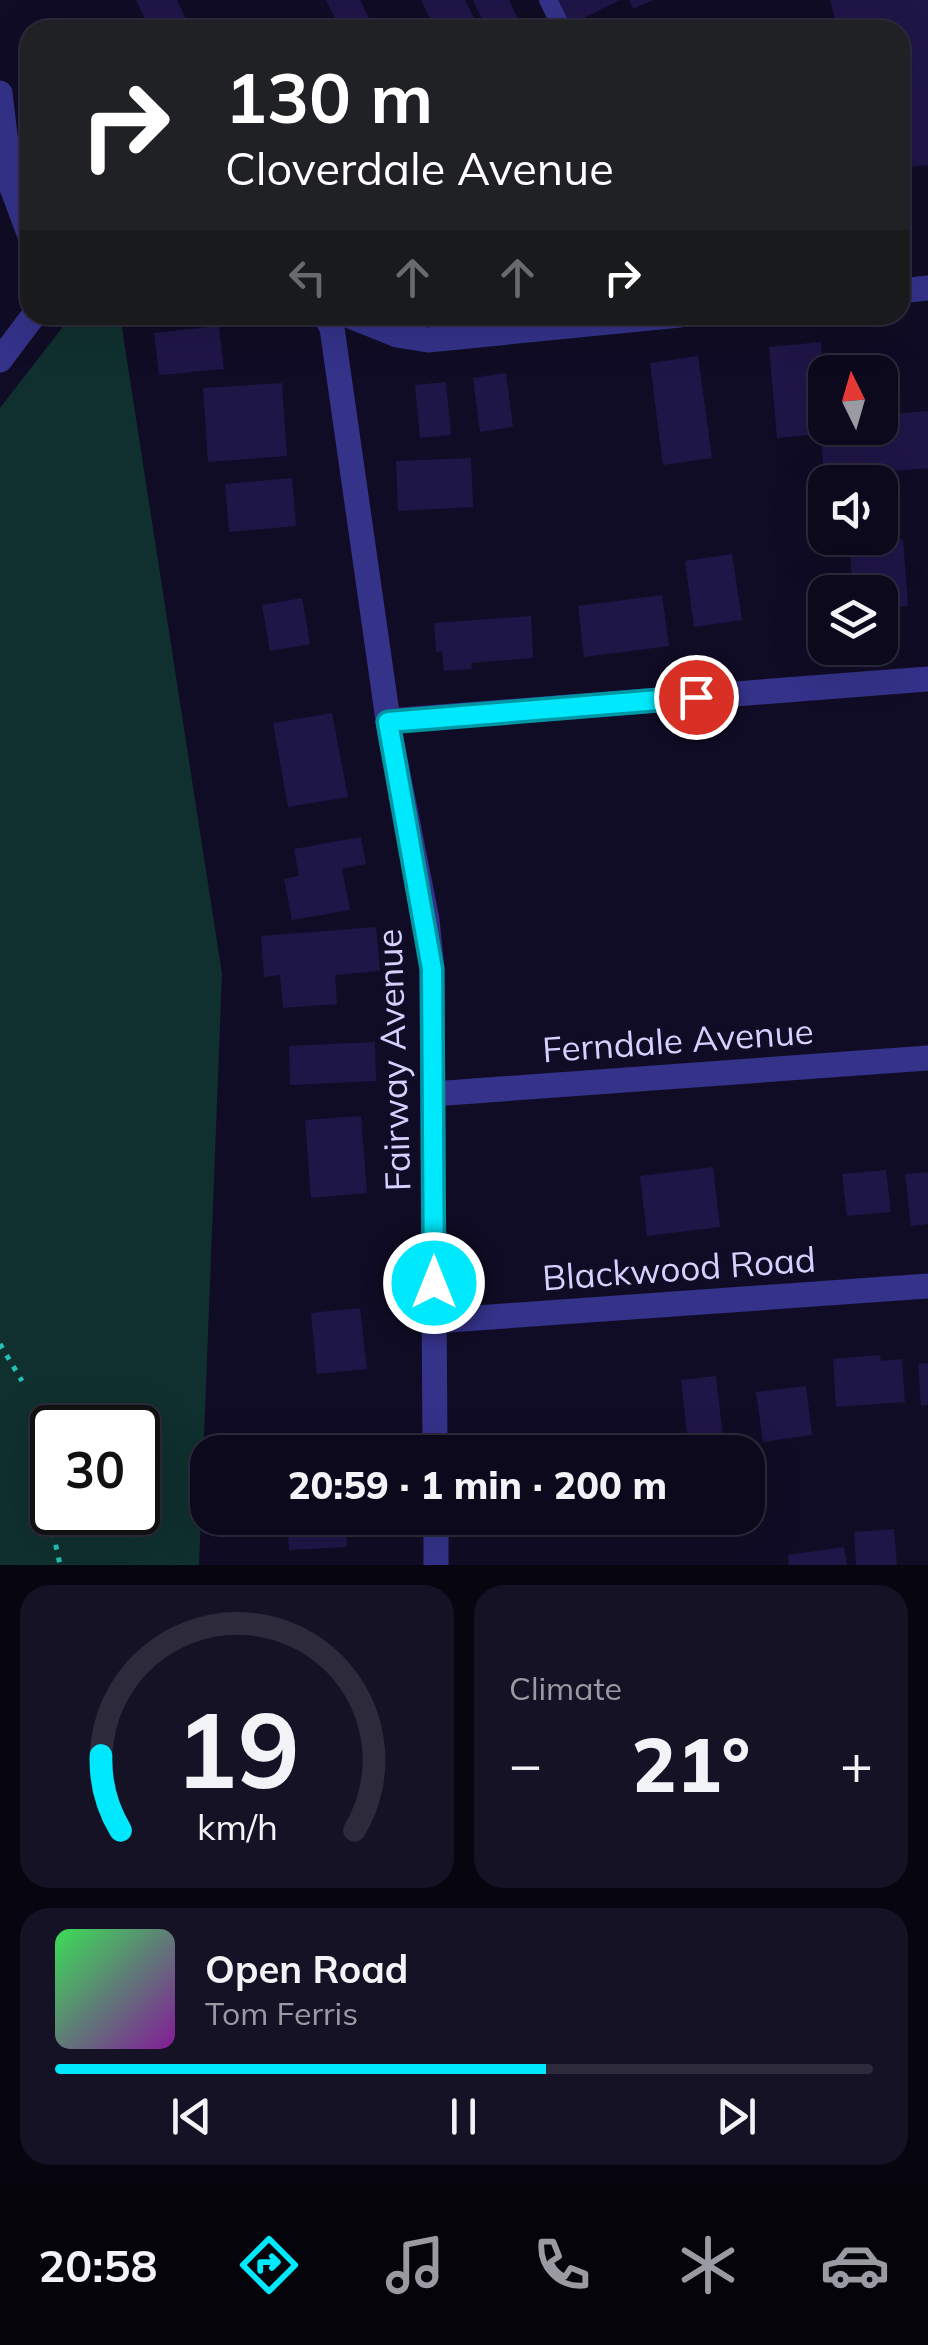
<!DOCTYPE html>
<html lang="en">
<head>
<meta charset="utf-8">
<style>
  body { margin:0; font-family:Mulish,sans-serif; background:#151225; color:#f1f3f6; height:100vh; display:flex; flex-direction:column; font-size:38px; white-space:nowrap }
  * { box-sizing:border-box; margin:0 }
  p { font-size:32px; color:#9a9aa3 }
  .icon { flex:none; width:55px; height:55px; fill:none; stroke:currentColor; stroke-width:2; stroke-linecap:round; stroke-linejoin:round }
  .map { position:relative; height:1565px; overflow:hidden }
  .sheet { display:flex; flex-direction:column; gap:20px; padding:20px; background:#07050f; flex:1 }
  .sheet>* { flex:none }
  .hud { position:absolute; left:20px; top:20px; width:890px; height:305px; border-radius:30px; box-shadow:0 10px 40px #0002,0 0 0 2px #2c2a3b; background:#202124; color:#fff; overflow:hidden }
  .needle { width:65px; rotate:355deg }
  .tools { position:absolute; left:808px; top:355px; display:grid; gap:20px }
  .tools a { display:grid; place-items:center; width:90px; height:90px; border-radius:20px; background:#0c091c; box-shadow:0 10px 40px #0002,0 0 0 2px #2c2a3b; font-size:50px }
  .speed { position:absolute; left:30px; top:1405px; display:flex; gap:20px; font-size:50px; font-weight:700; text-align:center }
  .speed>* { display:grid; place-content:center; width:130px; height:130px; border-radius:50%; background:#0c091c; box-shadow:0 10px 40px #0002,0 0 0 2px #2c2a3b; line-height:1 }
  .speed .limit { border:5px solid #111; border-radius:15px; background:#fff; color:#111 }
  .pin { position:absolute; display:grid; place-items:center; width:85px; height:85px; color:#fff; margin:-42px; border:5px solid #fff; border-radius:50%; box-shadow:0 2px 10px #0007 }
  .me { position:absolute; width:110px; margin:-55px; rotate:0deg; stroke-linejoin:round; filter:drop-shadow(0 0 8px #0008) }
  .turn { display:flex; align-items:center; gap:35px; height:210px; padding:0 40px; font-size:45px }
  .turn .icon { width:130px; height:130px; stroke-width:2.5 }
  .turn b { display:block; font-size:70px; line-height:85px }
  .lanes { display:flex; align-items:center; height:95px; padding:0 40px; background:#0003; justify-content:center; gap:50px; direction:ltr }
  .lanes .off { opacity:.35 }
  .big { font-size:75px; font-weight:800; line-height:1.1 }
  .sheet .widget { flex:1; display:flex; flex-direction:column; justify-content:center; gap:15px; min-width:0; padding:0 35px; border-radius:30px; background:#151225 }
  .sheet .dial { align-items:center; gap:0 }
  .dial svg { height:260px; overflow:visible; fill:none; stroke:#2c2a3b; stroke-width:7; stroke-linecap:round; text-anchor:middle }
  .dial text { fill:#f1f3f6; stroke:none }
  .song { display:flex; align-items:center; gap:30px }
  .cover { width:120px; height:120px; border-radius:15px; background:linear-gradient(135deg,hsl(130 70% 55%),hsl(290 70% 35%)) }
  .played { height:10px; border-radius:5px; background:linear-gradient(90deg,#00e8fc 60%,#2c2a3b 60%) }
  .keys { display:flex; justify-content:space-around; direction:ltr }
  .heat { display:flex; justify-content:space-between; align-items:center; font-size:55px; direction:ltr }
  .sheet .tiles { flex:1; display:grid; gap:20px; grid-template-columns:1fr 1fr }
  .widget:last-child { grid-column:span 2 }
  .trip { position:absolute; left:190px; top:1435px; width:575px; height:100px; border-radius:30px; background:#0c091c; box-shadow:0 10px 40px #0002,0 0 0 2px #2c2a3b; font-weight:800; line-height:100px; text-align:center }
  .tab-bar { display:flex; height:160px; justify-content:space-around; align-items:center; background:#05040b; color:#9a9aa3 }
  .tab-bar .icon { width:70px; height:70px }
  .tab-bar .active { color:#00e8fc }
  .tab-bar b { font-size:45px; color:#f1f3f6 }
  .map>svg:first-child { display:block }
  .green { fill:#0f302e; fill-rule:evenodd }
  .building { fill:#1f1648 }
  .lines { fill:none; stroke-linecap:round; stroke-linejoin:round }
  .path { stroke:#22c1b4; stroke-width:5; stroke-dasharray:5 8; stroke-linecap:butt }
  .service { stroke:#343289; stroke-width:18 }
  .minor { stroke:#343289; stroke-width:25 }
  .tertiary { stroke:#343289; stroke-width:25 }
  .route-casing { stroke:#0097a4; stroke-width:25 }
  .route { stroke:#00e8fc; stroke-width:18 }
  .labels { text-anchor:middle; stroke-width:10; stroke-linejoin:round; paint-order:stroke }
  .street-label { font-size:35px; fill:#d5d1ff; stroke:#100c25 }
</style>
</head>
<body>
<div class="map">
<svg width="928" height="1565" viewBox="0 0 928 1565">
  <rect width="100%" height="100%" fill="#100c25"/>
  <path class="green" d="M72 315H120L222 974 199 1565H0V408ZM52 1428H138V1512H52Z"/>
  <g class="building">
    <path d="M136 0H177L191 30H150Z"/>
    <path d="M326 0H360L375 30H341Z"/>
    <path d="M421 0H465L480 30H436Z"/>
    <path d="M473 0H509L523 30H487Z"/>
    <path d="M554 0H620L567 26Z"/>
    <path d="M629 0H653L633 9Z"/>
    <path d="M830 0H928V165L900 168V30H877L876 21 838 30Z"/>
    <path d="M289 19 294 30H262Z"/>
    <path d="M219 326 224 369 159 375 154 333Z"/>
    <path d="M821 342 825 428H880V415L928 411V468L824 477 821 434 777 438 769 347Z"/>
    <path d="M698 356 712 458 663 465 650 363Z"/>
    <path d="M506 373 513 427 480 432 473 378Z"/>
    <path d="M446 382 451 435 420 438 415 385Z"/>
    <path d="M282 383 287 456 208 462 203 388Z"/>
    <path d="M471 458 473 507 398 511 396 461Z"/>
    <path d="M292 478 296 526 229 532 225 484Z"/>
    <path d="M903 539 908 606 880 608V592H853L849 544Z"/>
    <path d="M732 554 742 620 694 627 685 561Z"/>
    <path d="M662 595 669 646 584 657 578 606Z"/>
    <path d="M302 598 310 644 270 651 262 605Z"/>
    <path d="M531 616 533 658 471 663 472 669 444 671 442 651 436 652 434 623Z"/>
    <path d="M332 713 348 797 288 807 273 723Z"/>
    <path d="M361 837 366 864 342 869 350 910 292 920 284 879 299 876 294 849Z"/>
    <path d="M376 927 380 971 335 975 337 1004 283 1008 280 975 264 977 261 936Z"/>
    <path d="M375 1042 376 1081 290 1085 289 1046Z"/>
    <path d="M361 1116 367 1193 311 1198 305 1120Z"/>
    <path d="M713 1167 720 1227 647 1236 640 1176Z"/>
    <path d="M886 1170 891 1212 847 1216 842 1174Z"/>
    <path d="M928 1172V1224L911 1226 905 1174Z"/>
    <path d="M360 1308 367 1369 317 1374 311 1313Z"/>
    <path d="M880 1355 881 1361 902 1359 905 1402 836 1407 833 1359Z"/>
    <path d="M928 1363V1405L921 1406 918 1364Z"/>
    <path d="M716 1376 723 1438 688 1442 681 1380Z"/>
    <path d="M806 1386 812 1435 763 1442 756 1392Z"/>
    <path d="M287 1518H331L332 1527 346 1526 347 1547 289 1550Z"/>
    <path d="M894 1529 897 1565H856L854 1532Z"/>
    <path d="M844 1547 847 1565H789L788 1555Z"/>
  </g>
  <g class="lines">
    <g class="path">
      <path d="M0 1344 22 1381"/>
      <path d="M53 1532 60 1565"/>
    </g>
    <path class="service" d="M548 0 563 30"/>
    <g class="minor">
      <path d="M325 315 332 328 390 734 427 920 432 969 435 1452"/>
      <path d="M388 721 928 679"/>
      <path d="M433 1094 928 1058"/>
      <path d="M434 1321 928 1286"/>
      <path d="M436 1518V1565"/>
    </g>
    <g class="tertiary">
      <path d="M0 93 11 185 30 236"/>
      <path d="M900 291 928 288"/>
      <path d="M347 315 397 335 428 340 680 315"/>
      <path d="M0 360 34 315"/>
    </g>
  </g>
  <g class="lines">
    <g class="route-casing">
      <path id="route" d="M434 1283 432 969 388 722 696 697"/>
    </g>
    <use href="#route" class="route"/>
  </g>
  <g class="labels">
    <g class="street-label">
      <text transform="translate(678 1041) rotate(-4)" y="12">Ferndale Avenue</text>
      <text transform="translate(394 1060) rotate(-92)" y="12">Fairway Avenue</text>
      <text transform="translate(679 1269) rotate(-4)" y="12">Blackwood Road</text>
    </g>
  </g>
</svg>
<div class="tools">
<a><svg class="needle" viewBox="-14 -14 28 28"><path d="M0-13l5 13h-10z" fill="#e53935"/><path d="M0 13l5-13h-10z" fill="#9a9aa3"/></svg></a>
<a><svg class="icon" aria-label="sound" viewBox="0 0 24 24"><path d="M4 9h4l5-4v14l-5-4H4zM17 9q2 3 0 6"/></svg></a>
<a><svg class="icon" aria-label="layers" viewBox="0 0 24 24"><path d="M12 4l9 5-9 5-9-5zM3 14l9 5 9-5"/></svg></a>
</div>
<div class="speed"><div class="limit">30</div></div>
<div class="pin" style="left:696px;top:697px;background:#d93025"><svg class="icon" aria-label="arrive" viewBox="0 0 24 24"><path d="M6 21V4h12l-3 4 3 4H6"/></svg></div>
<svg class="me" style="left:434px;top:1283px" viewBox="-20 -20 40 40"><circle r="17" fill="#00e8fc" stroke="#fff" stroke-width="3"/><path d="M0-11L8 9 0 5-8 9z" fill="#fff"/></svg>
<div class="trip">20:59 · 1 min · 200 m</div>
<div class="hud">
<div class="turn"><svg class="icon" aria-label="right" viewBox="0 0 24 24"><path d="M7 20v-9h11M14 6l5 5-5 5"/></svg><div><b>130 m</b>Cloverdale Avenue</div></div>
<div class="lanes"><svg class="icon off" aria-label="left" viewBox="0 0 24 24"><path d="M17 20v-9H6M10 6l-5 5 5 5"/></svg><svg class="icon off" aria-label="ahead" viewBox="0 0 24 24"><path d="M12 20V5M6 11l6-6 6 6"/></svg><svg class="icon off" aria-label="ahead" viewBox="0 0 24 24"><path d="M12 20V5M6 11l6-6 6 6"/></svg><svg class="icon" aria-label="right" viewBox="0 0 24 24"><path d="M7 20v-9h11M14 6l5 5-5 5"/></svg></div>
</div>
</div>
<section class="sheet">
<div class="tiles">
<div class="widget dial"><svg viewBox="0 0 100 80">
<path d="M14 69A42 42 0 1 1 86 69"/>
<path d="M14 69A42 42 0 0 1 8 46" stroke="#00e8fc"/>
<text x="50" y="56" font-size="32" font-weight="700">19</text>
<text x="50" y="72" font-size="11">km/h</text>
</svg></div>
<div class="widget"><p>Climate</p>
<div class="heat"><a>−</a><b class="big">21°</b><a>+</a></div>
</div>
<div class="widget">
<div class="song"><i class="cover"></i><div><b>Open Road</b><p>Tom Ferris</p></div></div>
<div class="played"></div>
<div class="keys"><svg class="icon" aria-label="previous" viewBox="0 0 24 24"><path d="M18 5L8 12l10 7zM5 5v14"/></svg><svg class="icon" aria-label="pause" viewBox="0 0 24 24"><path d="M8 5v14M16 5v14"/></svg><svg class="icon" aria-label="next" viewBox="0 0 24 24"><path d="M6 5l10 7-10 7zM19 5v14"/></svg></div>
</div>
</div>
</section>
<nav class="tab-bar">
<b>20:58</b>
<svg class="icon active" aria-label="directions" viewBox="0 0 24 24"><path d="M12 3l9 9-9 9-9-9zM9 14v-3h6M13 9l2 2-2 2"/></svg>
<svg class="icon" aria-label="music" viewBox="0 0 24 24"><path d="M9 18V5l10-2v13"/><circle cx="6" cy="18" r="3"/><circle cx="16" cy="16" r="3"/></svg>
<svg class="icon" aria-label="phone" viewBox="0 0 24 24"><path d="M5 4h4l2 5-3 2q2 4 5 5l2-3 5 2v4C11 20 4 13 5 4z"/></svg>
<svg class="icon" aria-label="climate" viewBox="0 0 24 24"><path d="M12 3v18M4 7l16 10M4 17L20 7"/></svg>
<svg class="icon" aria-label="car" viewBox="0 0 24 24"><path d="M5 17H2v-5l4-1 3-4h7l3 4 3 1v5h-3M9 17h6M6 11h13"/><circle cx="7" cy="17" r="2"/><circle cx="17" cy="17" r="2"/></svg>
</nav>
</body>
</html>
